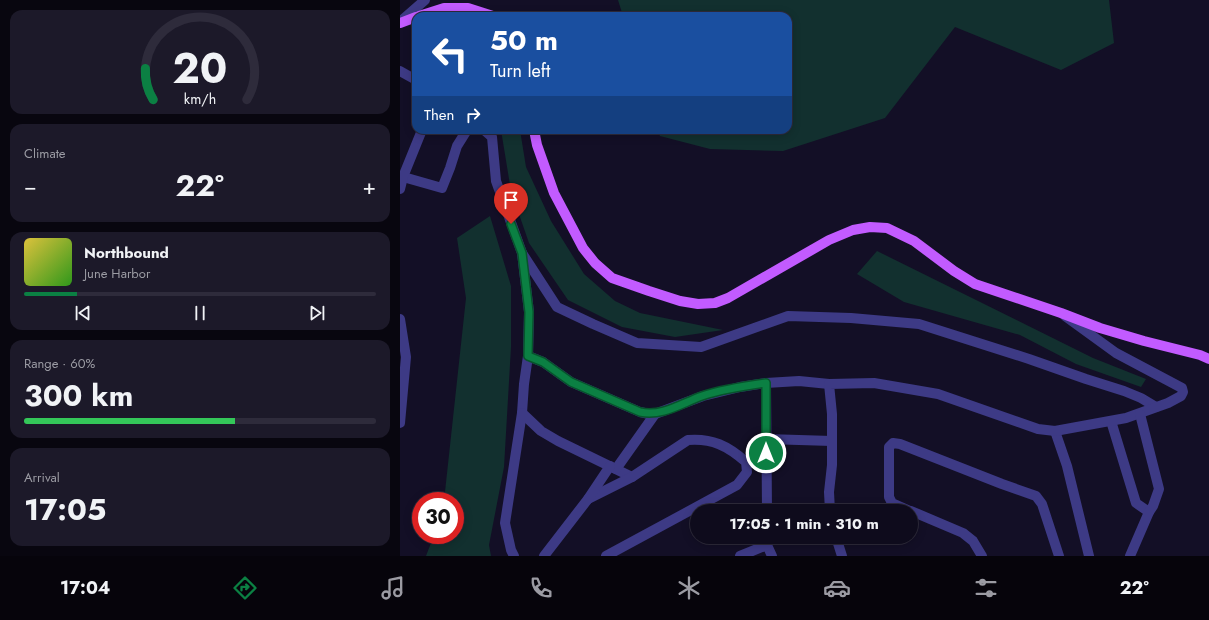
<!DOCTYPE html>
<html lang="en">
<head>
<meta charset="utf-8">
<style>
  body { margin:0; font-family:Jost,sans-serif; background:#1c1929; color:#f1f3f6; height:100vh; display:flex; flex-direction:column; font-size:15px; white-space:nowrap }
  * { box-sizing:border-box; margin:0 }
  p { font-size:13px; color:#9b9ba3 }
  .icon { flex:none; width:22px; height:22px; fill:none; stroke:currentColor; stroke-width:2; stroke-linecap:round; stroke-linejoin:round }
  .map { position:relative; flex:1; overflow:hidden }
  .sheet { display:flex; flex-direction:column; gap:10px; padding:10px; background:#08060f; width:400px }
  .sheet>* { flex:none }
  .hud { position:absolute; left:12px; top:12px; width:380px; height:122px; border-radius:12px; box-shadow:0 2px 10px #0003,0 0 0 1px #2e2b3b; background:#1a4fa0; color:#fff; overflow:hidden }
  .speed { position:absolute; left:12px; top:492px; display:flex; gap:8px; font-size:20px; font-weight:700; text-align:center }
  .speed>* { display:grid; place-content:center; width:52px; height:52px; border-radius:50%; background:#0e0b1c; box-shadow:0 2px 10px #0003,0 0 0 1px #2e2b3b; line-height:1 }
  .speed .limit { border:6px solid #d22; background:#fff; color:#111 }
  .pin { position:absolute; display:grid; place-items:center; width:34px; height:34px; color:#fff; margin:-41px -17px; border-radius:50% 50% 50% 0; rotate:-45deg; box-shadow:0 0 4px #0007 }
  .pin .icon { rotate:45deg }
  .me { position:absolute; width:44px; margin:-22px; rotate:0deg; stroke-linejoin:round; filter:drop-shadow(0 0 3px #0008) }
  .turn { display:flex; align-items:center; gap:14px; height:84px; padding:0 12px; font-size:18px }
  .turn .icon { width:52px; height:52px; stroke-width:2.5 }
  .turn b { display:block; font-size:28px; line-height:34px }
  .then { display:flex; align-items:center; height:38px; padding:0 12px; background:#0003; gap:8px; font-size:15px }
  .big { font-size:30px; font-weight:700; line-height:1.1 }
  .sheet .card { flex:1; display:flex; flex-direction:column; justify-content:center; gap:6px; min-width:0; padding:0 14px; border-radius:12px; background:#1c1929 }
  .sheet .dial { align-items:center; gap:0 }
  .dial svg { height:104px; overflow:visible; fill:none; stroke:#2e2b3b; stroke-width:7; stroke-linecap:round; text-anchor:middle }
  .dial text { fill:#f1f3f6; stroke:none }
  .song { display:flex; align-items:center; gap:12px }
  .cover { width:48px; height:48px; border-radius:6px; background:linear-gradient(135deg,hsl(50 70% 55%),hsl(110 70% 35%)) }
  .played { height:4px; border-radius:2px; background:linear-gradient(90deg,#0b8043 15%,#2e2b3b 15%) }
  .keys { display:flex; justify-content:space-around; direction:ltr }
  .heat { display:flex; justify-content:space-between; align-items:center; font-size:22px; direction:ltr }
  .charge { height:6px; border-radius:3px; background:linear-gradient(90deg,#34c759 60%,#2e2b3b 0) }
  .trip { position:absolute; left:290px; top:504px; width:228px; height:40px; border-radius:20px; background:#0e0b1c; box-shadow:0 2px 10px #0003,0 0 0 1px #2e2b3b; font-weight:700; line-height:40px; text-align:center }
  .menu { display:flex; height:64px; justify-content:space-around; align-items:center; background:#06040b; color:#9b9ba3 }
  .menu .icon { width:28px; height:28px }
  .menu .current { color:#0b8043 }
  .menu b { font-size:18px; color:#f1f3f6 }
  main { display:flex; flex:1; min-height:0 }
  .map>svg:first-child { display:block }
  .green { fill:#12302f }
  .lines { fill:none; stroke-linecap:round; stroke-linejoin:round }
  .minor { stroke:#3d3a85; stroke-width:10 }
  .major { stroke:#c25bff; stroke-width:10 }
  .route-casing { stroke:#07532c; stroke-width:10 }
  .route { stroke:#0b8043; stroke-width:7 }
</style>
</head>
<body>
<main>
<section class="sheet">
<div class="card dial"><svg viewBox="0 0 100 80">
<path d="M14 69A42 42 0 1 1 86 69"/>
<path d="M14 69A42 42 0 0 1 8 45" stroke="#0b8043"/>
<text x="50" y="56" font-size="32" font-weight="700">20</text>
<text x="50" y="72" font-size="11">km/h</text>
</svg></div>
<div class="card"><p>Climate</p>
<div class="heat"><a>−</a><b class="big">22°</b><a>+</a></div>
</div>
<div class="card">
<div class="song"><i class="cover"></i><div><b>Northbound</b><p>June Harbor</p></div></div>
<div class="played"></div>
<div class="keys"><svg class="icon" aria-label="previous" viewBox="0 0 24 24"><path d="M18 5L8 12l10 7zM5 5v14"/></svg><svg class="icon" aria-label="pause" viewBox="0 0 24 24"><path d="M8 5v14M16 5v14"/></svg><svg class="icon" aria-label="next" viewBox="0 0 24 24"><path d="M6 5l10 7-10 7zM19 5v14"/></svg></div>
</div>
<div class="card"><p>Range · 60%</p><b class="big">300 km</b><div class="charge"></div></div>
<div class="card"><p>Arrival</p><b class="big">17:05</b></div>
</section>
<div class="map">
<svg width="809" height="556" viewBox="0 0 809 556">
  <rect width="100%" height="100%" fill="#130f26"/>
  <g class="green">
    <path d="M218 0H709L714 43 661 70 555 27 485 118 383 151 310 149 260 136 257 130H388V16H223Z"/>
    <path d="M101 130H120L126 167 151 221 184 274 215 301 240 313 323 330 275 337 222 327 168 300 129 243 111 191Z"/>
    <path d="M90 216 111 286V347L104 467 89 545 91 556H26L34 535H55V501H44L66 298 57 238Z"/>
    <path d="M477 251 693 358 746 379 741 387 676 364 620 335 504 302 457 274Z"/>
  </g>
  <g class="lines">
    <g class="minor">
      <path d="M0 22 25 0"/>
      <path d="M0 71 16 80"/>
      <path d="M84 130 92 137 96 181 122 253 129 312 128 356 124 384 122 413 105 523 111 550 114 556"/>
      <path d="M0 176 42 188 50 168 57 146 67 130"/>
      <path d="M0 189 3 177 22 130"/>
      <path d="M122 253 157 307 193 324 237 343 301 347 388 316 451 318 519 324 629 359 686 379 724 391 741 398 756 407"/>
      <path d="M0 319 6 357 0 423"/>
      <path d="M128 356 143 362 171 382 240 412 249 414H255L303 396 340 387 366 383 399 381 429 384"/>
      <path d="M366 383 367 511"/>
      <path d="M122 413 141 431 158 441 232 477"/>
      <path d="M711 421 736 503 749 512"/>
      <path d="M655 431 667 466 689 556"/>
      <path d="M366 439 432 441"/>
      <path d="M216 469 255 414"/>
      <path d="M188 499 232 477 288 440C312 438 328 446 346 462L347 472 337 485 206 556"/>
      <path d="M430 511 429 492 432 465V414L429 384 474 383 538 394 638 429 655 431 726 418 768 403 781 396 783 392 782 388 716 353 665 316"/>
      <path d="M510 511 492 503 489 497V447L493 443 500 444 602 484 636 496 642 504 659 556"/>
      <path d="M511 511 563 533 573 541 582 556"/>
      <path d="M367 537V545L372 556"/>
      <path d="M436 537 442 556"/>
      <path d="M144 556 188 499 210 466"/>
      <path d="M340 556 367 545"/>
      <path d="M730 556 749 512 753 506 759 489 740 414"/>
    </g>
    <g class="major">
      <path d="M19 16 44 8H68L93 16"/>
      <path d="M0 23 16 17"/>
      <path d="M134 130 137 145 154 193 183 248 195 263 212 278 249 291 280 301 298 304 315 303 328 298 429 240 453 230 470 227 487 228 514 241 554 271 575 284 661 313 700 328 744 341 800 355 809 359"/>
    </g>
  </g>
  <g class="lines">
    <g class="route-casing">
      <path id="route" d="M111 224 122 253 129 312 128 356 143 362 171 382 240 412C262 417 282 403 302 396 323 389 345 386 366 383V453"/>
    </g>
    <use href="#route" class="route"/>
  </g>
</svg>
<div class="speed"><div class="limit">30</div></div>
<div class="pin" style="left:111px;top:224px;background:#d93025"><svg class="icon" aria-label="arrive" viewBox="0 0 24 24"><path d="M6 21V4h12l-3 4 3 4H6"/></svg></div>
<svg class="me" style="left:366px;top:453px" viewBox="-20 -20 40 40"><circle r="17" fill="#0b8043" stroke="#fff" stroke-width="3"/><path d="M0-11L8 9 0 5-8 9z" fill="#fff"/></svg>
<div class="trip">17:05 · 1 min · 310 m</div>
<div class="hud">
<div class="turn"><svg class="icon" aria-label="left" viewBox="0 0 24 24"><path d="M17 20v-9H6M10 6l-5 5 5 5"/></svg><div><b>50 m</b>Turn left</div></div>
<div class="then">Then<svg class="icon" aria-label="right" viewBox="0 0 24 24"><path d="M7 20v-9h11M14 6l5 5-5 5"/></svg></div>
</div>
</div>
</main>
<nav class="menu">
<b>17:04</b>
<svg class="icon current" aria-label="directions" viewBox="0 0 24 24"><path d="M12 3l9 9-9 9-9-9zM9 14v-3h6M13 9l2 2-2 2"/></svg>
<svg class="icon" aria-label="music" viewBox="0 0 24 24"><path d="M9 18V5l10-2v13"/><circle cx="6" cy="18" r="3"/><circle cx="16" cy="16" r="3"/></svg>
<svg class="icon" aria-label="phone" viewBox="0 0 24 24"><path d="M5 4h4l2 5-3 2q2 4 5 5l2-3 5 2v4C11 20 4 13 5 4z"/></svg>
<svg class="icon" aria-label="climate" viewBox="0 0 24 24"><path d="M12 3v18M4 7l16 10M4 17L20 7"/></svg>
<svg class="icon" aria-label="car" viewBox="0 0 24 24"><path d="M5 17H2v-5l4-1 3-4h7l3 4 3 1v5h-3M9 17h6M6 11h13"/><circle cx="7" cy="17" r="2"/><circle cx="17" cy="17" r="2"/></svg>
<svg class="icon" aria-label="filters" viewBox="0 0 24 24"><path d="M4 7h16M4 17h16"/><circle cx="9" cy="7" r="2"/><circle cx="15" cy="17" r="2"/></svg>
<b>22°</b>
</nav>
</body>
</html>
